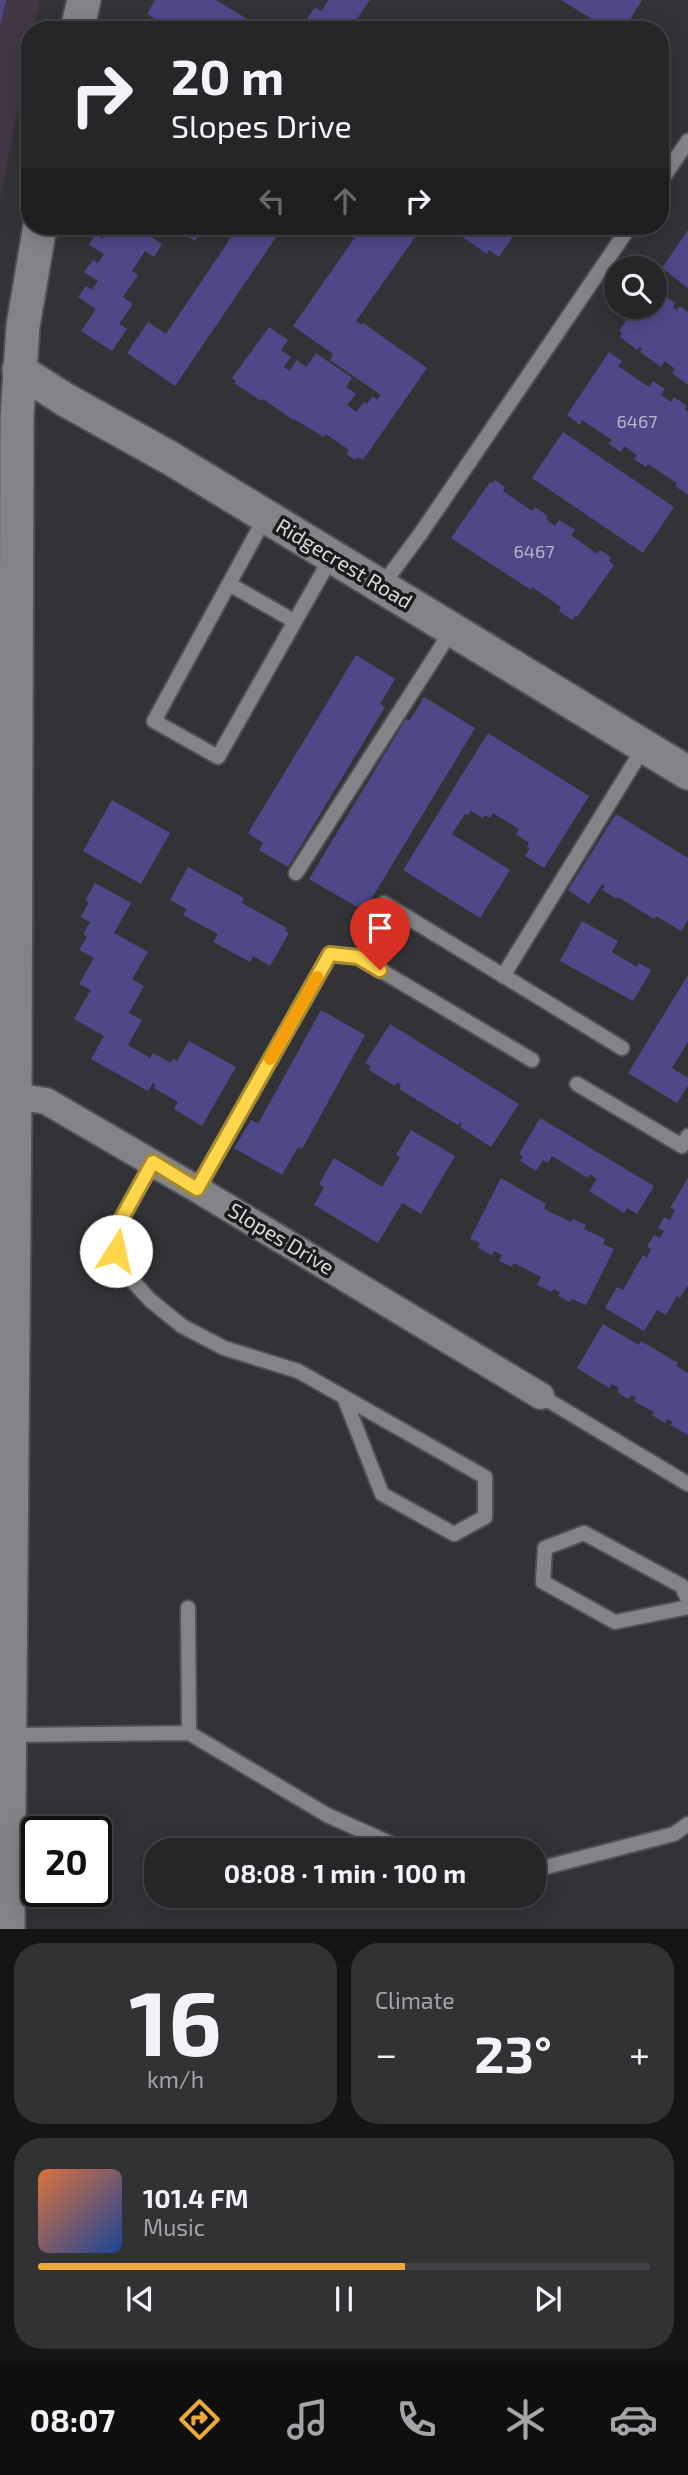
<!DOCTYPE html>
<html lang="en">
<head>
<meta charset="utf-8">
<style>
  body { margin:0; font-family:"Exo 2",sans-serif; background:#323235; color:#f1f3f6; height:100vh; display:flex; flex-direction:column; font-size:26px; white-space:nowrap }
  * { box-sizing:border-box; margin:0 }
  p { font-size:23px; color:#a4a5a8 }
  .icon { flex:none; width:38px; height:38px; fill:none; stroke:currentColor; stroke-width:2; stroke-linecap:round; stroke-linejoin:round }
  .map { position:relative; height:1929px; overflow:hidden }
  .drawer { display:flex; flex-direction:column; gap:14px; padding:14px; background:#151517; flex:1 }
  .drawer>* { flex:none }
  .banner { position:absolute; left:21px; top:21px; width:648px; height:214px; border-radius:28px; box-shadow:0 4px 18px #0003,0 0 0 2px #424346; background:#262629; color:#f1f3f6; overflow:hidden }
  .buttons { position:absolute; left:604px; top:256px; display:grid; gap:14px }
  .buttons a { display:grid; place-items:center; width:63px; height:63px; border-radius:50%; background:#262629; box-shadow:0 4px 18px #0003,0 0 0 2px #424346; font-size:35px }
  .speed { position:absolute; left:21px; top:1816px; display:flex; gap:14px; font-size:35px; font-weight:700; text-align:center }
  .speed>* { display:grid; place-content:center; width:91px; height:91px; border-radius:50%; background:#262629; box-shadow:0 4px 18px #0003,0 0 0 2px #424346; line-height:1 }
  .speed .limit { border:4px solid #111; border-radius:10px; background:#fff; color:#111 }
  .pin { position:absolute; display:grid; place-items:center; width:60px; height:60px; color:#fff; margin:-72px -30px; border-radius:50% 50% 50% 0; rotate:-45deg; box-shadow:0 0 7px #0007 }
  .pin .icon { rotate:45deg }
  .me { position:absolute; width:77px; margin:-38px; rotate:10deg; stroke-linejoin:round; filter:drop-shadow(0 0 5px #0008) }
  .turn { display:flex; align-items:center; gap:24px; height:147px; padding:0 35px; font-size:32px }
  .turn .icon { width:91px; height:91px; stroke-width:2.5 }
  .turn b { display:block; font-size:49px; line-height:60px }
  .lanes { display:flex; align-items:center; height:66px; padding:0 35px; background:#0003; justify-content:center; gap:35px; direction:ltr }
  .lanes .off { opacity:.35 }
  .big { font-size:52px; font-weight:700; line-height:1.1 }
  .drawer .widget { flex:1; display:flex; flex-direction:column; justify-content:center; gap:10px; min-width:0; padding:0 24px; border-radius:28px; background:#323235 }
  .drawer .dial { align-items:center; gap:0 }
  .dial b { font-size:91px; line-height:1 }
  .song { display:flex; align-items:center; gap:21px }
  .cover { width:84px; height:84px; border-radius:10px; background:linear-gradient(135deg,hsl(20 70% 55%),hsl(220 70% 35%)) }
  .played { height:7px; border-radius:4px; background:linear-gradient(90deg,#eba93a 60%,#424346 60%) }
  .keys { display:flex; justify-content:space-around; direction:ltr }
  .heat { display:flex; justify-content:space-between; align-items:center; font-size:38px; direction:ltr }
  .drawer .tiles { flex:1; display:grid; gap:14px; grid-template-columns:1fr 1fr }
  .widget:last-child { grid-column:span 2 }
  .trip { position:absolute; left:144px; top:1838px; width:402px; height:70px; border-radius:28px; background:#262629; box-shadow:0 4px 18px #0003,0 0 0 2px #424346; font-weight:700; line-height:70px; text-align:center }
  .tabs { display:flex; height:112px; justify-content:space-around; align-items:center; background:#0f0f10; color:#a4a5a8 }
  .tabs .icon { width:49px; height:49px }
  .tabs .on { color:#eba93a }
  .tabs b { font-size:32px; color:#f1f3f6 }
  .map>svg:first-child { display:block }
  .education { fill:#433746 }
  .building { fill:#4d4989 }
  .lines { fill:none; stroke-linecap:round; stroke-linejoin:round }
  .service-casing { stroke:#505053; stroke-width:18 }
  .minor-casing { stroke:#505053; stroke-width:30 }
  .tertiary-casing { stroke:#505053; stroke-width:37 }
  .service { stroke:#848488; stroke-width:14 }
  .minor { stroke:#848488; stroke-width:26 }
  .tertiary { stroke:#848488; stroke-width:33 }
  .route-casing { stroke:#a68a30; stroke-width:18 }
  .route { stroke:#ffd54a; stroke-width:12 }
  .slow { stroke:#f59e0b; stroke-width:12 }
  .labels { text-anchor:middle; stroke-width:7; stroke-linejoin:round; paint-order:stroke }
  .number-label { font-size:18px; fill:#b7b6c7 }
  .street-label { font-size:21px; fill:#dadadc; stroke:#1b1b1d }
</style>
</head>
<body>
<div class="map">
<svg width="688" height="1929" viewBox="0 0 688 1929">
  <rect width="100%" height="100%" fill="#333337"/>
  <path class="education" d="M0 0H40L34 30H30V49L0 198Z"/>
  <g class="building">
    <path d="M0 0H6L1 22H0Z"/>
    <path d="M155 0H216L265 30H172L147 14Z"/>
    <path d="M329 0H370L349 30H315L305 22 315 7 321 11Z"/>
    <path d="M561 0H642L624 30H610Z"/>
    <path d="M105 226H155L148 235 162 244 154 257 145 251 132 271 138 275 123 297 133 304 119 324 127 329 112 351 81 331 96 309 78 297 86 286 92 290 98 281 84 272 93 260 98 263 104 254 89 245 96 234 102 239 109 228Z"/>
    <path d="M182 226H205L195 241 179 231Z"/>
    <path d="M216 226 283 227 175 386 127 353 148 322 166 334 232 236Z"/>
    <path d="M363 226H423L356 321 362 325 363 323 427 368 363 460 358 457 355 460 346 454 349 450 326 434 324 437 294 419 293 420 263 399 261 401 234 383 236 381 232 378 269 327 288 340 281 350 291 357 284 367 289 371 297 360 306 367 316 353 352 378 346 387 356 394 347 405 356 412 364 402 367 404 373 396 377 400 381 395 330 360 333 354 293 326Z"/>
    <path d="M447 226H520L499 257 489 250 487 254Z"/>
    <path d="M688 230V288L662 268Z"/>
    <path d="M656 289 675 303 673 307 677 310 680 306 688 312V385L672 373 675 369 665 361 661 367 640 352 642 349 639 347 637 350 620 337 622 333 619 331 636 306H654Z"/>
    <path d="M609 352 622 361 618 366 649 387 653 381 665 389 661 395 671 402 674 397 687 406 685 410 688 412V495L675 486 677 483 648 464 646 467 634 459 637 455 624 446 621 452 609 444 612 440 582 420 580 425 567 415Z"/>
    <path d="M563 432 674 507 643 553 532 478Z"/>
    <path d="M495 480 505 487 503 491 532 511 535 507 548 516 546 519 555 526 559 520 575 530 571 535 597 554 600 550 611 557 609 561 614 565 577 617 575 616 572 620 559 611 561 607 532 587 531 590 451 538 490 482 492 483Z"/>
    <path d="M356 655 395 679 380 704 385 707 288 867 259 850 263 843 248 833Z"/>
    <path d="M424 697 475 728 364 911 309 879 406 719 409 721Z"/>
    <path d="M488 733 589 796 544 868 525 856 530 848 527 847 529 843 516 834 519 829 493 813 490 818 485 815 483 818 471 811 468 815 465 814 452 834 510 870 480 918 403 870Z"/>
    <path d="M112 800 170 833 141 884 83 851Z"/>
    <path d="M616 814 688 858V920L681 931 656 916 654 919 618 897 617 899 602 890 605 886 602 884 589 904 568 890Z"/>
    <path d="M188 867 244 898 242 903 287 928 285 930 289 933 270 966 253 956 250 962 213 942 218 934 183 915 187 909 170 900Z"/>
    <path d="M95 883 131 903 114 933 148 952 132 979 144 986 129 1013 142 1020 128 1045 150 1058 153 1053 171 1063 173 1058 177 1061 189 1041 236 1067 202 1126 174 1109 178 1102 154 1088 156 1085 153 1083 148 1091 91 1059 104 1036 74 1019 91 990 79 984 94 958 79 950 87 937 83 934 90 922 81 917 89 902 85 901Z"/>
    <path d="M582 921 618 941 612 952 637 967 639 963 651 970 633 1001 560 961Z"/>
    <path d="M688 975V1042L672 1068 688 1078V1085L677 1103 628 1073Z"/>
    <path d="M321 1010 365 1035 302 1149 298 1147 282 1175 234 1148 251 1120 258 1124Z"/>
    <path d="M390 1024 519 1104 491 1147 460 1127 462 1124 460 1122 458 1125 399 1089 401 1085 397 1082 395 1086 369 1070 371 1066 365 1063Z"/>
    <path d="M540 1118 654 1186 637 1214 627 1208 624 1213 589 1191 597 1179 590 1174 588 1178 552 1156 548 1163 543 1160 536 1171 520 1161 523 1156 519 1154Z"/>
    <path d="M411 1130 455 1156 421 1214 402 1203 378 1243 314 1205 324 1187 319 1184 334 1158 382 1187 400 1157 396 1155Z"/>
    <path d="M501 1178 546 1204 544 1209 571 1222 573 1219 586 1225 584 1229 605 1239 603 1244 614 1249 586 1305 572 1299 570 1302 558 1296 560 1292 553 1289 552 1292 537 1285 541 1277 514 1263 512 1267 499 1261 502 1255 494 1251 492 1255 478 1248 480 1243 470 1239Z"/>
    <path d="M688 1178V1285L680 1298 677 1296 666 1315 657 1310 644 1331 605 1308 617 1287 623 1290 643 1255 647 1258 651 1249 647 1247 654 1235 660 1238 664 1231 658 1228 664 1217 670 1220 675 1210 670 1208Z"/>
    <path d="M603 1324 639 1345 641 1341 678 1363 676 1366 688 1373V1435L670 1425 673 1422 667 1419 665 1423 652 1415 654 1412 634 1401 636 1398 631 1395 628 1399 617 1392 619 1388 612 1384 609 1388 577 1368Z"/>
  </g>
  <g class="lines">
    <g class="service-casing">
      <g id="service">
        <path d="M660 182 688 141"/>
        <path d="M266 516 154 721 218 757 332 556"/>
        <path d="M229 584 294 621"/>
        <path d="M381 587 421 533 630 226"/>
        <path d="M296 873 452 630"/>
        <path d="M384 903 622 1048"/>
        <path d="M503 976 644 747"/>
        <path d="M577 1084 682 1146 688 1136"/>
        <path d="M153 1162 118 1225 116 1251 128 1276 150 1300 182 1326 224 1348 298 1371 344 1397 382 1494 454 1534 485 1517V1477L344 1397"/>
        <path d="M197 1189 330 955 358 957 532 1060"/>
        <path d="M541 1396 688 1484"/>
        <path d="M688 1600 682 1586 584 1533 545 1548 543 1582 615 1622 688 1607"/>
        <path d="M188 1608 189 1733"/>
        <path d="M10 1735 189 1733 327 1815 405 1850"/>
        <path d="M534 1866 546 1867 674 1834 688 1824"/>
      </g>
    </g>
    <g class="minor-casing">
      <path id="minor" d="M15 1096 46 1101 197 1189 541 1396"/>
    </g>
    <g class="tertiary-casing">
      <g id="tertiary">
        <path d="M77 30 84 0"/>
        <path d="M19 370 64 399 170 458 688 773"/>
        <path d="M8 1929 15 1096 17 417 23 326 40 226"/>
      </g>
    </g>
    <use href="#service" class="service"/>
    <use href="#minor" class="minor"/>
    <use href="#tertiary" class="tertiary"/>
  </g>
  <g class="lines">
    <g class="route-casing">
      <path id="route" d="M116 1251 118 1225 153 1162 197 1189 330 954 358 957 380 970"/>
    </g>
    <use href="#route" class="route"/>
    <path class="slow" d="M270 1059 317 977"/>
  </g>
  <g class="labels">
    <g class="number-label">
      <text x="637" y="428">6467</text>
      <text x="534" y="558">6467</text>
    </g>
    <g class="street-label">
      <text transform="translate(344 564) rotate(31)" y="7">Ridgecrest Road</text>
      <text transform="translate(281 1239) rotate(31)" y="7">Slopes Drive</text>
    </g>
  </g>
</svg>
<div class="buttons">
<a><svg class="icon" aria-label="search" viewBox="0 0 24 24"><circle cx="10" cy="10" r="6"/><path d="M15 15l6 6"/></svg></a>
</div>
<div class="speed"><div class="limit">20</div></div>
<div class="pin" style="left:380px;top:970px;background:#d93025"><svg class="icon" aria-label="arrive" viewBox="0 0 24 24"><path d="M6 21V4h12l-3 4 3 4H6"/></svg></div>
<svg class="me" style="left:116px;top:1251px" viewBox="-20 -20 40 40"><circle r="19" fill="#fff"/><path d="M0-13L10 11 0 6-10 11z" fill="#ffd54a"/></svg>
<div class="trip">08:08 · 1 min · 100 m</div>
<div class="banner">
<div class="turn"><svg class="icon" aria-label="right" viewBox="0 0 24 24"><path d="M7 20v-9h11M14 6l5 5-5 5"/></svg><div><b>20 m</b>Slopes Drive</div></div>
<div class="lanes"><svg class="icon off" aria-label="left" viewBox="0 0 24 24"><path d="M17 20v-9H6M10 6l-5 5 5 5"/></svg><svg class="icon off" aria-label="ahead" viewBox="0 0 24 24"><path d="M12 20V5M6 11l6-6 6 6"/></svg><svg class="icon" aria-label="right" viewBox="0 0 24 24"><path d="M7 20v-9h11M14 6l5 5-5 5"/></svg></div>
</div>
</div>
<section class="drawer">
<div class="tiles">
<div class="widget dial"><b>16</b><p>km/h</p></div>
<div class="widget"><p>Climate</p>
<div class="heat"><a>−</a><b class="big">23°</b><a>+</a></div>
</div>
<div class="widget">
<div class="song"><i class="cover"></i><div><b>101.4 FM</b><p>Music</p></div></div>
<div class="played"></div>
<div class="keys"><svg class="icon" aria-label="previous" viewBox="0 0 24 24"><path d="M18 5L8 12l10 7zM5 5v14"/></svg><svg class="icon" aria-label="pause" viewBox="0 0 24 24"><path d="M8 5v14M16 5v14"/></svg><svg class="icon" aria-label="next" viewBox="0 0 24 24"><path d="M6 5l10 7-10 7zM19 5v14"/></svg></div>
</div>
</div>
</section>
<nav class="tabs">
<b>08:07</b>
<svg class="icon on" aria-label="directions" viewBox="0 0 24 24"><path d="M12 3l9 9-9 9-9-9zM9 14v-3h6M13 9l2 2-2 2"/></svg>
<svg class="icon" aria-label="music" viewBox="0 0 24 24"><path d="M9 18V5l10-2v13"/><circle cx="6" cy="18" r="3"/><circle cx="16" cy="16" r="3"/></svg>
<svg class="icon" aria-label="phone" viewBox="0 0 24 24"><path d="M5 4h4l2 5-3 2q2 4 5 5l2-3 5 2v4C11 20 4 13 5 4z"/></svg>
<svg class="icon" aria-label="climate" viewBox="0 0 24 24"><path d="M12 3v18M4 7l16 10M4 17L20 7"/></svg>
<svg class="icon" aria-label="car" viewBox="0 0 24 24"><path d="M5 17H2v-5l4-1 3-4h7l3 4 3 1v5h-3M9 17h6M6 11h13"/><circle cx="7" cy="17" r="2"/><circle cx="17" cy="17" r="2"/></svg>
</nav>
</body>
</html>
